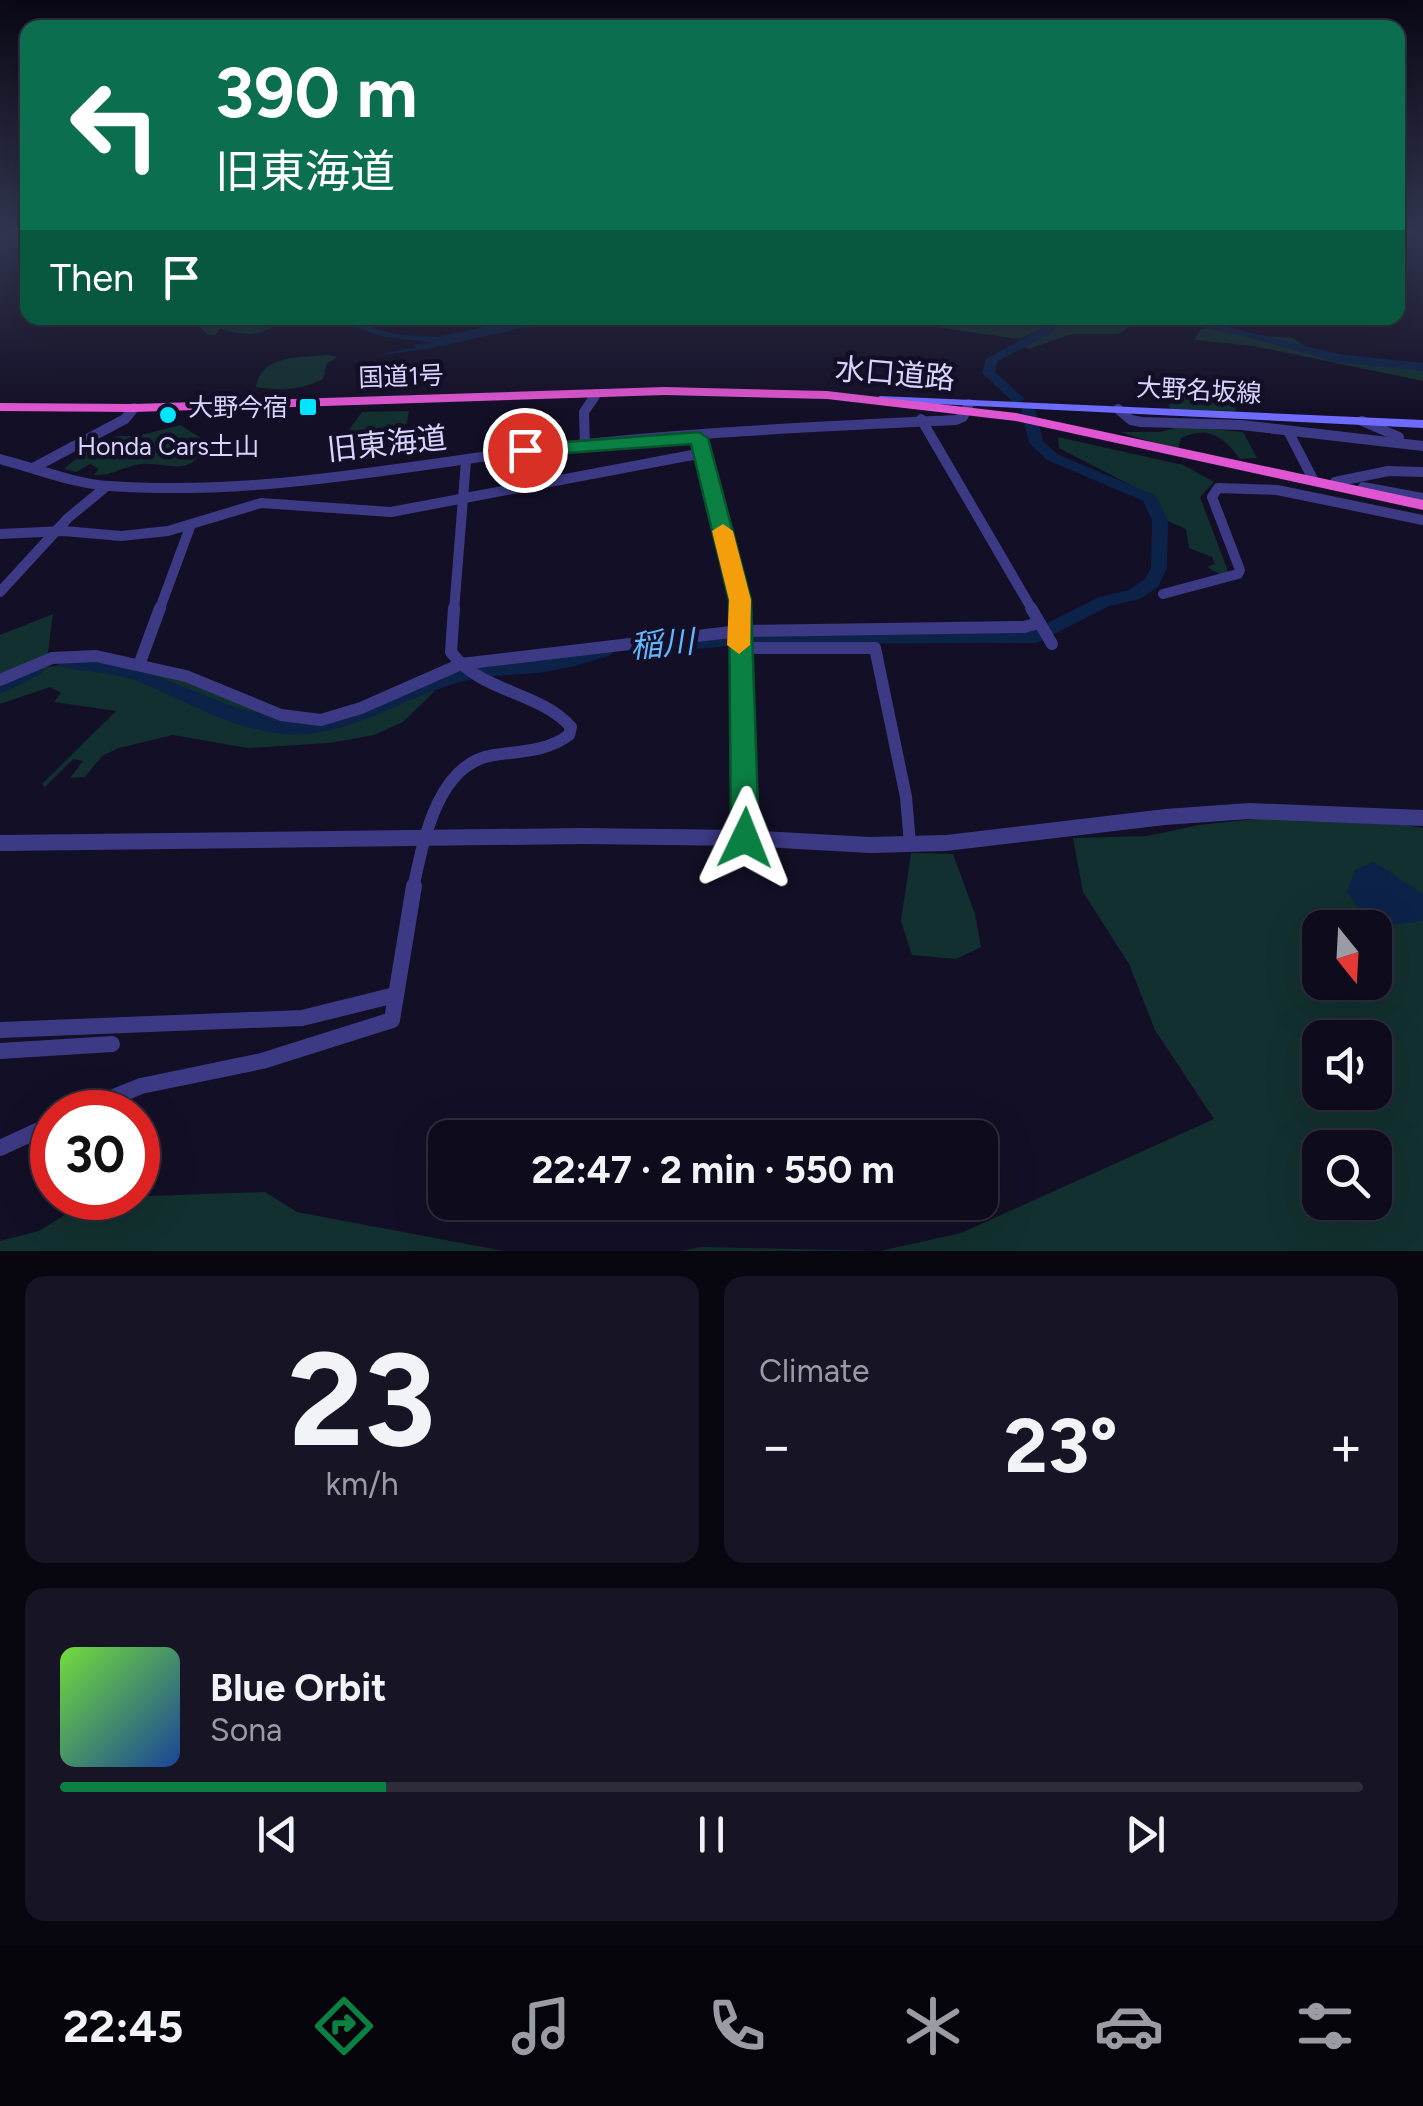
<!DOCTYPE html>
<html lang="en">
<head>
<meta charset="utf-8">
<style>
  body { margin:0; font-family:Figtree,"Noto Sans JP",sans-serif; background:#171425; color:#f1f3f6; height:100vh; display:flex; flex-direction:column; font-size:38px; white-space:nowrap }
  * { box-sizing:border-box; margin:0 }
  p { font-size:32px; color:#9b9ba3 }
  .icon { flex:none; width:55px; height:55px; fill:none; stroke:currentColor; stroke-width:2; stroke-linecap:round; stroke-linejoin:round }
  .map { position:relative; height:1251px; overflow:hidden }
  .details { display:flex; flex-direction:column; gap:25px; padding:25px; background:#08060f; flex:1 }
  .details>* { flex:none }
  .top-card { position:absolute; left:20px; top:20px; width:1385px; height:305px; border-radius:20px; box-shadow:0 10px 40px #0002,0 0 0 2px #2e2b3b; background:#0b6e4f; color:#fff; overflow:hidden }
  .needle { width:65px; rotate:162deg }
  .controls { position:absolute; left:1302px; top:910px; display:grid; gap:20px }
  .controls a { display:grid; place-items:center; width:90px; height:90px; border-radius:20px; background:#0e0b1c; box-shadow:0 10px 40px #0002,0 0 0 2px #2e2b3b; font-size:50px }
  .speed { position:absolute; left:30px; top:1090px; display:flex; gap:20px; font-size:50px; font-weight:700; text-align:center }
  .speed>* { display:grid; place-content:center; width:130px; height:130px; border-radius:50%; background:#0e0b1c; box-shadow:0 10px 40px #0002,0 0 0 2px #2e2b3b; line-height:1 }
  .speed .limit { border:15px solid #d22; background:#fff; color:#111 }
  .pin { position:absolute; display:grid; place-items:center; width:85px; height:85px; color:#fff; margin:-42px; border:5px solid #fff; border-radius:50%; box-shadow:0 2px 10px #0007 }
  .me { position:absolute; width:110px; margin:-55px; rotate:2deg; stroke-linejoin:round; filter:drop-shadow(0 0 8px #0008) }
  .turn { display:flex; align-items:center; gap:35px; height:210px; padding:0 30px; font-size:45px }
  .turn .icon { width:130px; height:130px; stroke-width:2.5 }
  .turn b { display:block; font-size:70px; line-height:85px }
  .then { display:flex; align-items:center; height:95px; padding:0 30px; background:#0003; gap:20px; font-size:38px }
  .big { font-size:75px; font-weight:700; line-height:1.1 }
  .details .tile { flex:1; display:flex; flex-direction:column; justify-content:center; gap:15px; min-width:0; padding:0 35px; border-radius:20px; background:#171425 }
  .details .dial { align-items:center; gap:0 }
  .dial b { font-size:130px; line-height:1 }
  .song { display:flex; align-items:center; gap:30px }
  .cover { width:120px; height:120px; border-radius:15px; background:linear-gradient(135deg,hsl(100 70% 55%),hsl(220 70% 35%)) }
  .played { height:10px; border-radius:5px; background:linear-gradient(90deg,#0b8043 25%,#2e2b3b 25%) }
  .keys { display:flex; justify-content:space-around; direction:ltr }
  .heat { display:flex; justify-content:space-between; align-items:center; font-size:55px; direction:ltr }
  .details .tiles { flex:1; display:grid; gap:25px; grid-template-columns:1fr 1fr }
  .tile:last-child { grid-column:span 2 }
  .trip { position:absolute; left:428px; top:1120px; width:570px; height:100px; border-radius:20px; background:#0e0b1c; box-shadow:0 10px 40px #0002,0 0 0 2px #2e2b3b; font-weight:700; line-height:100px; text-align:center }
  .menu { display:flex; height:160px; justify-content:space-around; align-items:center; background:#06040b; color:#9b9ba3 }
  .menu .icon { width:70px; height:70px }
  .menu .current { color:#0b8043 }
  .menu b { font-size:45px; color:#f1f3f6 }
  .map>svg:first-child { display:block }
  .green { fill:#12302f; fill-rule:evenodd }
  .water { fill:#0c2248 }
  .lines { fill:none; stroke-linecap:round; stroke-linejoin:round }
  .river { fill:#0c2248; fill-rule:evenodd }
  .minor-far3 { stroke:#3d3a85; stroke-width:8 }
  .minor-far2 { stroke:#3d3a85; stroke-width:10 }
  .minor-far1 { stroke:#3d3a85; stroke-width:12 }
  .minor { stroke:#3d3a85; stroke-width:16 }
  .tertiary { fill:#3d3a85; fill-rule:evenodd }
  .secondary { fill:#6f6bff; fill-rule:evenodd }
  .trunk { fill:#e055d1; fill-rule:evenodd }
  .route { fill:#0b8043; stroke:#07532c; stroke-width:2.5 }
  .slow { fill:#f59e0b }
  .poi-dot { fill:#00e5ff; stroke:#130f26; stroke-width:4 }
  .labels { text-anchor:middle; stroke-width:9; stroke-linejoin:round; paint-order:stroke }
  .far-street-label { font-size:25px; fill:#d9d4ff; stroke:#130f26 }
  .far-poi-label { font-size:25px; fill:#d9d4ff; stroke:#130f26; text-anchor:end }
  .street-label { font-size:30px; fill:#d9d4ff; stroke:#130f26 }
  .water-label { font-size:32px; font-style:italic; fill:#62b6ff; stroke:#130f26 }
</style>
</head>
<body>
<div class="map">
<svg width="1423" height="1251" viewBox="0 0 1423 1251">
  <rect width="100%" height="100%" fill="#130f26"/>
  <g class="green">
    <path d="M189 318H284C262 338 247 336 220 329L215 336 207 334Z"/>
    <path d="M905 318H1051L1040 330 1019 339 899 322Z"/>
    <path d="M1125 320 1136 323 1118 334H1072L1029 349 1024 347 1056 327H1087Z"/>
    <path d="M1215 327 1246 335 1293 338 1317 354 1356 362 1423 369V381L1254 346 1194 340 1201 329Z"/>
    <path d="M327 355 337 357 327 363 323 379C300 390 281 391 256 387 262 354 299 358 327 355Z"/>
    <path d="M1200 389 1233 397 1236 411 1171 409 1168 405Z"/>
    <path d="M409 411 407 423 394 432 346 434 362 412Z"/>
    <path d="M180 425 207 442C189 485 162 456 132 466 116 470 111 476 94 475L99 469 90 464 76 472 64 469 86 450 118 436H138Z"/>
    <path d="M1182 426 1243 432 1257 458 1240 459C1224 437 1208 425 1181 438L1178 450 1120 432H1160Z"/>
    <path d="M1058 437 1183 465 1214 482 1200 497 1229 574 1223 576 1207 567 1215 564 1212 557 1189 548 1186 529 1161 518 1150 495 1059 448Z"/>
    <path d="M53 614 46 667 78 663 162 672 299 723 367 710 430 689 435 691 403 722 374 735 329 743 248 748 173 735 119 748 102 756 85 777 70 778 83 761 73 759 45 787 42 784 116 711 54 702 61 693 50 687 0 704V635Z"/>
    <path d="M1265 818 1381 821 1423 828V1251H680L702 1247 880 1251 961 1233 1214 1119 1155 1030 1129 964 1083 892 1073 838 1147 836 1199 825ZM1320 928H1375V982H1320ZM1320 1038H1375V1092H1320ZM1320 1148H1375V1202H1320Z"/>
    <path d="M911 853 953 854 975 914 981 947 956 959 912 955 901 921Z"/>
    <path d="M265 1192 297 1212 504 1251H0V1241L39 1231 92 1198Z"/>
  </g>
  <g class="water">
    <path d="M329 318H355L351 321 396 334 438 337 506 322 485 318H764L521 328 432 348 372 356 416 347 413 344 437 343 384 337Z"/>
    <path d="M1374 862 1423 894V921L1372 927 1347 892 1355 870Z"/>
  </g>
  <g class="lines">
    <g class="river">
      <path d="M1054 318H1066L1050 334 998 361 995 372 1025 399 1018 403 1013 402 982 373 986 359 1042 328Z"/>
      <path d="M1091 318H1128C1120 324 1097 324 1091 318Z"/>
      <path d="M1149 318H1191L1338 354 1423 363V371L1337 362 1243 336 1177 321H1155Z"/>
      <path d="M1028 405 1035 409 1043 441 1057 454 1154 495 1157 498 1168 520 1167 568 1158 587 1140 599 1109 606 1037 643 751 644 676 651 670 649 667 644 670 639 676 637 751 630 1035 629 1099 597 1129 590 1145 579 1151 568 1152 520 1143 501 1047 460 1029 443 1021 409Z"/>
      <path d="M605 643 611 645 614 650 611 655C587 663 562 670 537 673 514 675 490 675 468 680 406 694 351 739 285 734 231 730 184 699 134 680 107 670 83 673 59 666L56 661 59 656 65 654 116 660 237 708 286 718 336 713 465 666 550 656Z"/>
      <path d="M35 662 41 664 44 669 41 674 0 694V678Z"/>
    </g>
    <path class="minor-far3" d="M593 399 597 393"/>
    <g class="minor-far2">
      <path d="M1118 409 1131 420 1141 422 1241 425 1423 446"/>
      <path d="M921 419 1033 611"/>
      <path d="M1362 421 1399 437"/>
      <path d="M1288 431 1314 481"/>
      <path d="M585 447 584 412 595 396"/>
      <path d="M701 447 740 611"/>
      <path d="M0 459C35 468 74 484 110 486 249 496 389 469 525 451 668 433 812 427 956 420L963 417 969 404"/>
      <path d="M33 468 125 419 134 408"/>
      <path d="M1335 482 1388 471 1423 472"/>
      <path d="M1363 487 1423 498"/>
      <path d="M0 534 64 531 121 536 168 531 261 503 391 512 703 453"/>
      <path d="M0 592 68 518 107 486"/>
      <path d="M1163 594 1238 574 1240 570 1212 497 1218 488 1277 490 1423 520"/>
      <path d="M159 611 190 527"/>
      <path d="M454 611 466 461"/>
    </g>
    <g class="minor-far1">
      <path d="M740 608 745 838"/>
      <path d="M1031 608 1052 644"/>
      <path d="M739 648H875L906 797 910 844"/>
      <path d="M139 665 160 608"/>
      <path d="M0 680 52 658 96 656 186 676 281 715 321 720 361 708 461 664 739 631 1024 627 1038 623"/>
      <path d="M413 889C423 842 437 763 494 755 521 751 546 752 569 735L571 727C537 690 481 693 451 652L454 608"/>
    </g>
    <g class="minor">
      <path d="M0 1030 302 1018 395 995"/>
      <path d="M0 1051 112 1044"/>
      <path d="M77 1112 141 1086 262 1061 392 1020 414 886"/>
      <path d="M0 1148 52 1124"/>
    </g>
    <path class="tertiary" d="M1249 803 1423 810V826L1249 819 1165 825 946 851 870 853 745 846 582 844 0 851V835L582 828 745 830 870 837 946 835 1165 809Z"/>
    <path class="secondary" d="M880 396 1423 420V428L876 401 874 399Z"/>
    <path class="trunk" d="M665 387 827 391 1016 413 1423 500V510L1016 421 827 399 665 395 134 412 0 411V403L134 404Z"/>
  </g>
  <linearGradient id="sky" x2="0" y2="1"><stop stop-color="#0a0815"/><stop offset="0.57" stop-color="#333752"/><stop offset="1" stop-color="#333752" stop-opacity="0"/></linearGradient>
  <rect width="1423" height="410" fill="url(#sky)"/>
  <path class="route" d="M699 432 708 438 751 600 759 838 755 847 745 851 735 847 731 838 729 600 691 444 525 456 516 450 525 445Z"/>
  <path class="slow" d="M723 524 733 531 751 600 750 645 739 654 727 645 729 600 712 531Z"/>
  <g class="poi-dot">
    <rect x="298" y="397" width="20" height="20" rx="5"/>
    <circle cx="168" cy="415" r="10"/>
  </g>
  <g class="labels">
    <g class="far-street-label">
      <text transform="translate(401 376) rotate(-2)" y="9">国道1号</text>
      <text transform="translate(1199 390) rotate(3)" y="9">大野名坂線</text>
    </g>
    <g class="far-poi-label">
      <text x="288" y="416">大野今宿</text>
      <text x="168" y="455" text-anchor="middle">Honda Cars土山</text>
    </g>
    <g class="street-label">
      <text transform="translate(895 374) rotate(5)" y="10">水口道路</text>
      <text transform="translate(387 444) rotate(-6)" y="10">旧東海道</text>
    </g>
    <g class="water-label">
      <text transform="translate(662 644) rotate(-5)" y="11">稲川</text>
    </g>
  </g>
</svg>
<div class="controls">
<a><svg class="needle" viewBox="-14 -14 28 28"><path d="M0-13l5 13h-10z" fill="#e53935"/><path d="M0 13l5-13h-10z" fill="#9b9ba3"/></svg></a>
<a><svg class="icon" aria-label="sound" viewBox="0 0 24 24"><path d="M4 9h4l5-4v14l-5-4H4zM17 9q2 3 0 6"/></svg></a>
<a><svg class="icon" aria-label="search" viewBox="0 0 24 24"><circle cx="10" cy="10" r="6"/><path d="M15 15l6 6"/></svg></a>
</div>
<div class="speed"><div class="limit">30</div></div>
<div class="pin" style="left:525px;top:450px;background:#d93025"><svg class="icon" aria-label="arrive" viewBox="0 0 24 24"><path d="M6 21V4h12l-3 4 3 4H6"/></svg></div>
<svg class="me" style="left:745px;top:838px" viewBox="-20 -20 40 40"><path d="M0-17L14 15 0 8-14 15z" fill="#0b8043" stroke="#fff" stroke-width="4"/></svg>
<div class="trip">22:47 · 2 min · 550 m</div>
<div class="top-card">
<div class="turn"><svg class="icon" aria-label="left" viewBox="0 0 24 24"><path d="M17 20v-9H6M10 6l-5 5 5 5"/></svg><div><b>390 m</b>旧東海道</div></div>
<div class="then">Then<svg class="icon" aria-label="arrive" viewBox="0 0 24 24"><path d="M6 21V4h12l-3 4 3 4H6"/></svg></div>
</div>
</div>
<section class="details">
<div class="tiles">
<div class="tile dial"><b>23</b><p>km/h</p></div>
<div class="tile"><p>Climate</p>
<div class="heat"><a>−</a><b class="big">23°</b><a>+</a></div>
</div>
<div class="tile">
<div class="song"><i class="cover"></i><div><b>Blue Orbit</b><p>Sona</p></div></div>
<div class="played"></div>
<div class="keys"><svg class="icon" aria-label="previous" viewBox="0 0 24 24"><path d="M18 5L8 12l10 7zM5 5v14"/></svg><svg class="icon" aria-label="pause" viewBox="0 0 24 24"><path d="M8 5v14M16 5v14"/></svg><svg class="icon" aria-label="next" viewBox="0 0 24 24"><path d="M6 5l10 7-10 7zM19 5v14"/></svg></div>
</div>
</div>
</section>
<nav class="menu">
<b>22:45</b>
<svg class="icon current" aria-label="directions" viewBox="0 0 24 24"><path d="M12 3l9 9-9 9-9-9zM9 14v-3h6M13 9l2 2-2 2"/></svg>
<svg class="icon" aria-label="music" viewBox="0 0 24 24"><path d="M9 18V5l10-2v13"/><circle cx="6" cy="18" r="3"/><circle cx="16" cy="16" r="3"/></svg>
<svg class="icon" aria-label="phone" viewBox="0 0 24 24"><path d="M5 4h4l2 5-3 2q2 4 5 5l2-3 5 2v4C11 20 4 13 5 4z"/></svg>
<svg class="icon" aria-label="climate" viewBox="0 0 24 24"><path d="M12 3v18M4 7l16 10M4 17L20 7"/></svg>
<svg class="icon" aria-label="car" viewBox="0 0 24 24"><path d="M5 17H2v-5l4-1 3-4h7l3 4 3 1v5h-3M9 17h6M6 11h13"/><circle cx="7" cy="17" r="2"/><circle cx="17" cy="17" r="2"/></svg>
<svg class="icon" aria-label="filters" viewBox="0 0 24 24"><path d="M4 7h16M4 17h16"/><circle cx="9" cy="7" r="2"/><circle cx="15" cy="17" r="2"/></svg>
</nav>
</body>
</html>
